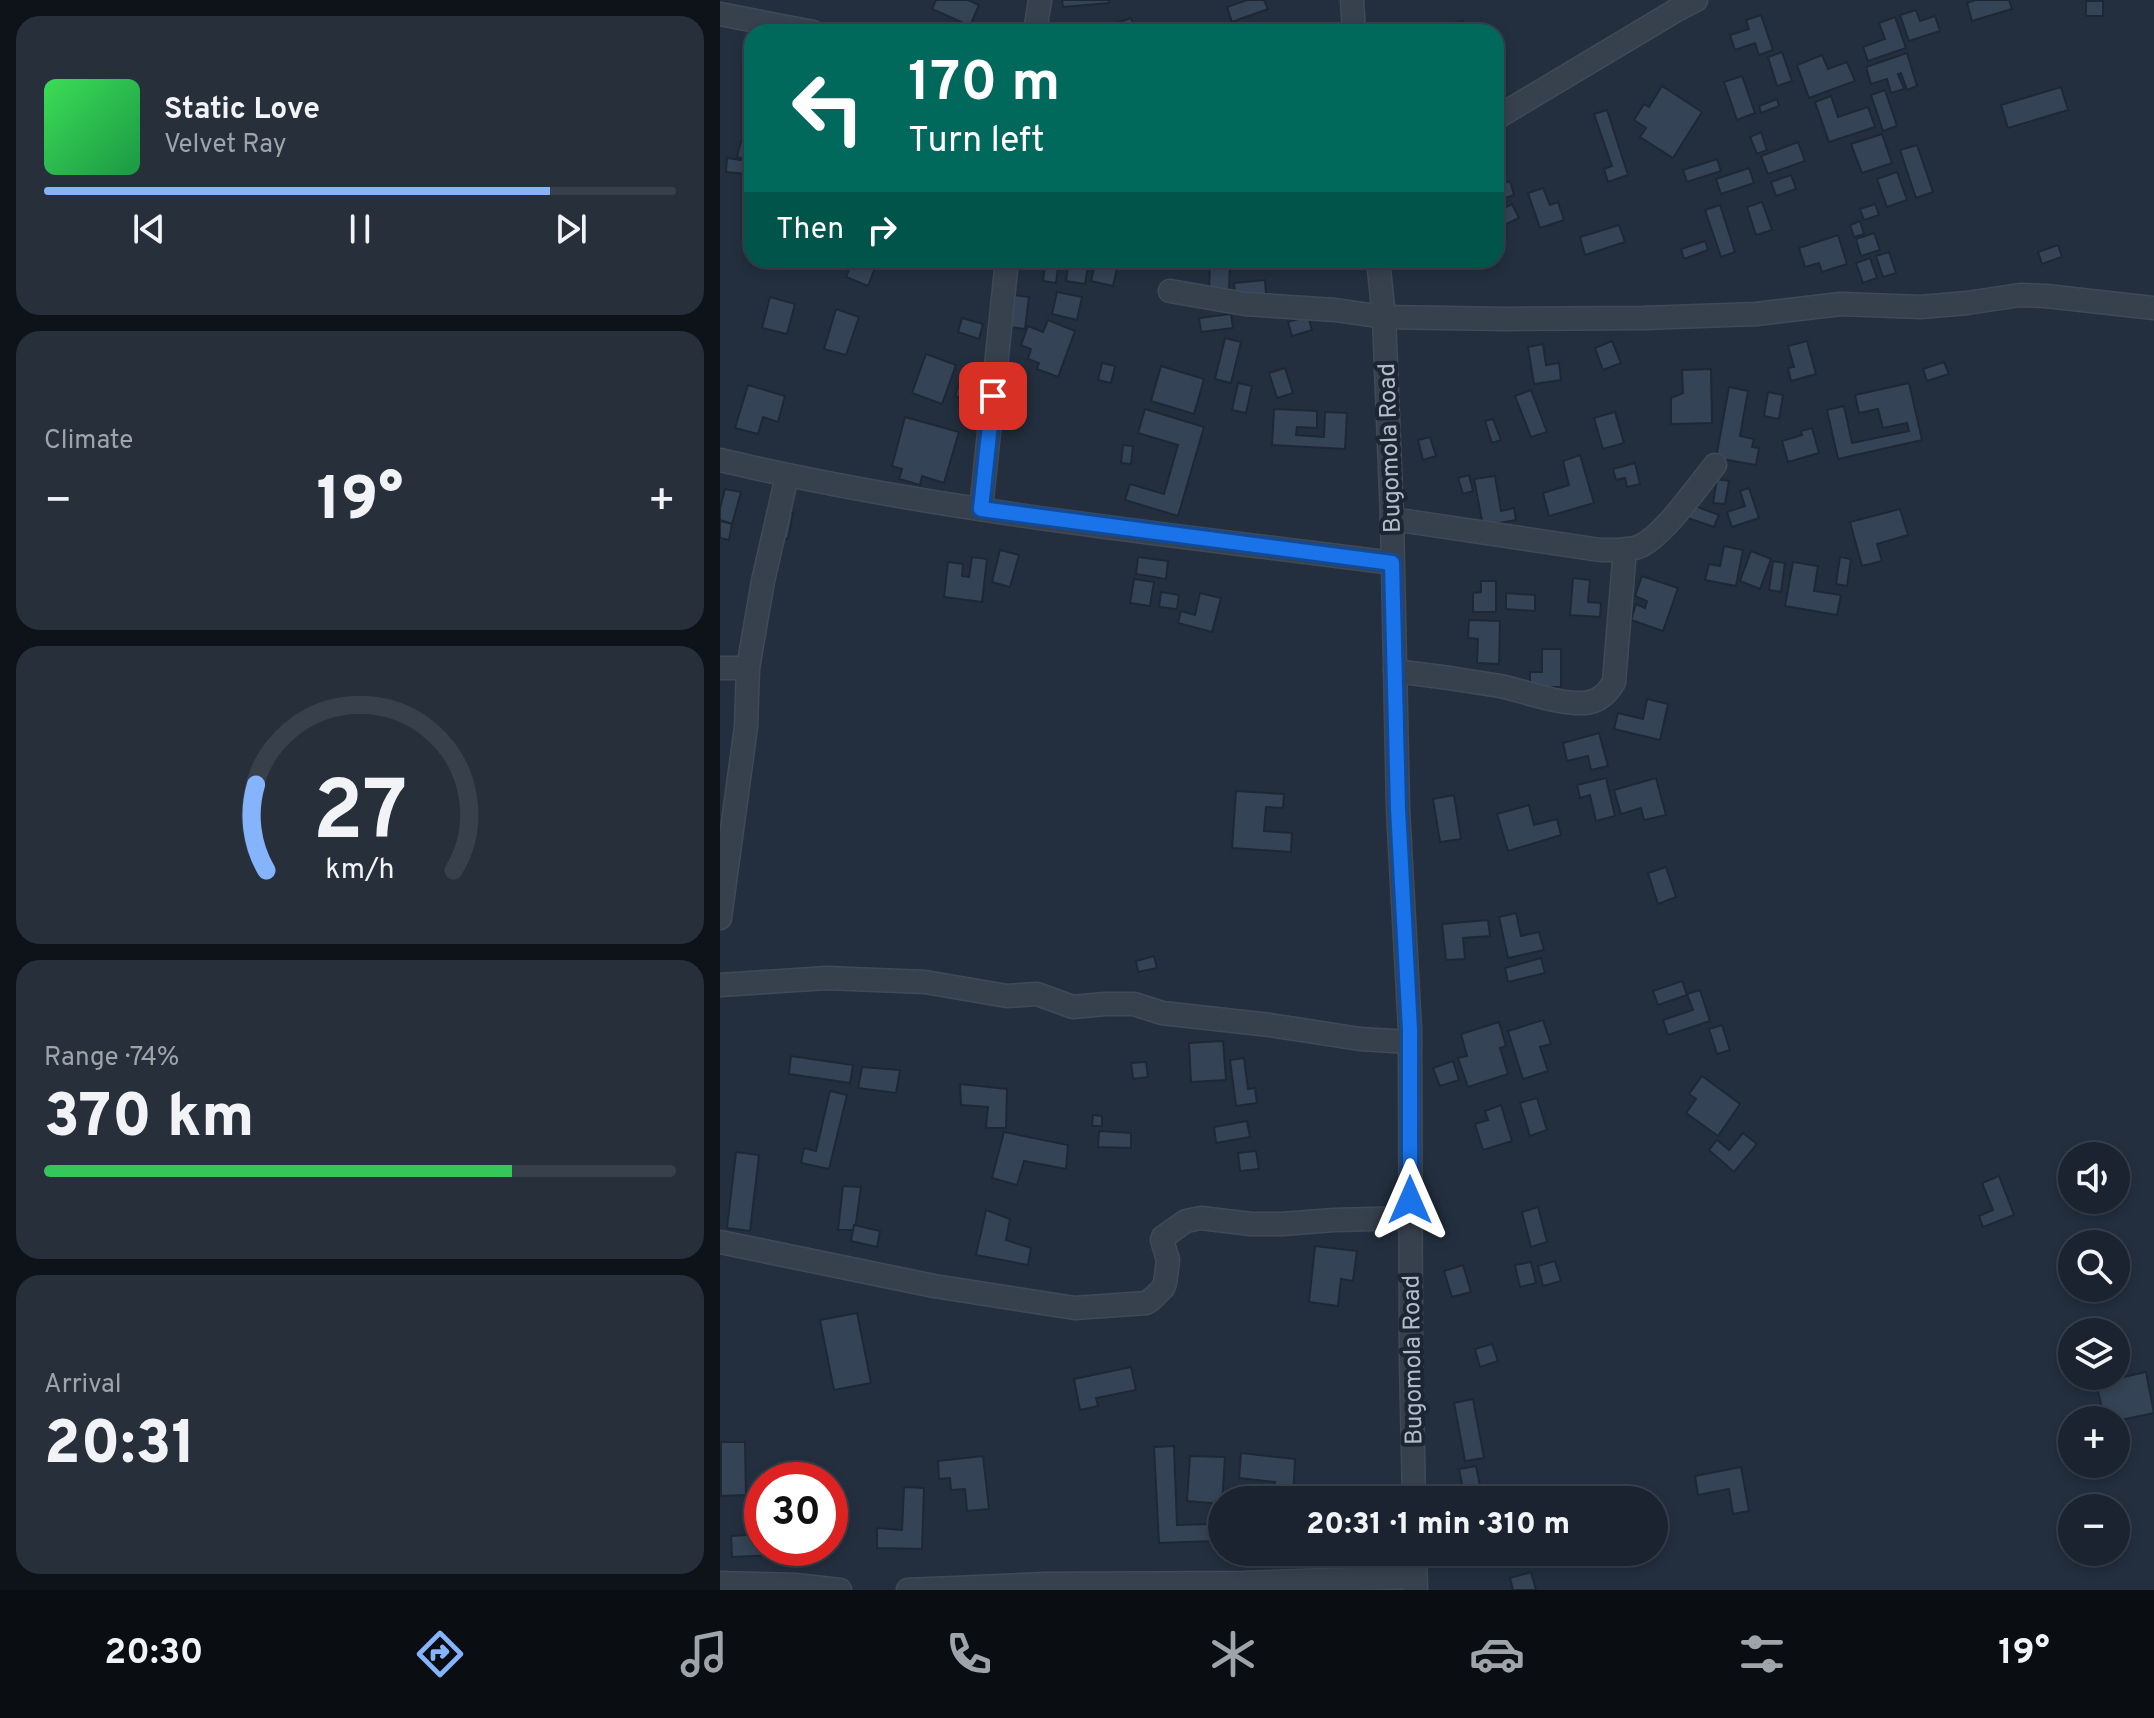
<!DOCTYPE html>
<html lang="en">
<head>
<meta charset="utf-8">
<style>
  body { margin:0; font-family:Overpass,sans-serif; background:#272f3b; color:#f1f3f6; height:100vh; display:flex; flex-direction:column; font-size:30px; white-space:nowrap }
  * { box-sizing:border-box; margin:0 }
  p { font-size:26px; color:#9fa4aa }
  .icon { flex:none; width:44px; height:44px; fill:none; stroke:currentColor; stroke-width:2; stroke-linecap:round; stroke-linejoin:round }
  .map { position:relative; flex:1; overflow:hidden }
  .side { display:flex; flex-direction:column; gap:16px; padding:16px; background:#0e131a; width:720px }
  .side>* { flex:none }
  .banner { position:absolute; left:24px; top:24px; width:760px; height:244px; border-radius:24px; box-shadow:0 4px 12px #0003,0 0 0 2px #38404b; background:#00695c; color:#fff; overflow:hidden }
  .controls { position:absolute; left:1338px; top:1142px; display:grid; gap:16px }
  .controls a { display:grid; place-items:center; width:72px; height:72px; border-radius:50%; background:#1a232f; box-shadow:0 4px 12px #0003,0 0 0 2px #38404b; font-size:40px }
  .speed { position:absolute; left:24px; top:1462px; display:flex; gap:16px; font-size:40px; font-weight:700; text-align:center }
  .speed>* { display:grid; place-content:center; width:104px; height:104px; border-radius:50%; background:#1a232f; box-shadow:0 4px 12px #0003,0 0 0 2px #38404b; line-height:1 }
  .speed .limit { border:12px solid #d22; background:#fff; color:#111 }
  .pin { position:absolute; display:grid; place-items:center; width:68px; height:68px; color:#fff; margin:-34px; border-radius:16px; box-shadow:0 4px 12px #0006 }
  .me { position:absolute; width:88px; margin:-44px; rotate:0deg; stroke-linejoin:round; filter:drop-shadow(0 0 6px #0008) }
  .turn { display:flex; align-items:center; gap:28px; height:168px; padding:0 32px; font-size:36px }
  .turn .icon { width:104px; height:104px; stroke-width:2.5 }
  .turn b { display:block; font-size:56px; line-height:68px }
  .then { display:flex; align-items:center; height:76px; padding:0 32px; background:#0003; gap:16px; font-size:30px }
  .big { font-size:60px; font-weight:800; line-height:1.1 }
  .side .card { flex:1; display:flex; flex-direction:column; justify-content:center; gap:12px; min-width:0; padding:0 28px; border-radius:24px; background:#272f3b }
  .side .dial { align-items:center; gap:0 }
  .dial svg { height:208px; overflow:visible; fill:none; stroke:#38404b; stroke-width:7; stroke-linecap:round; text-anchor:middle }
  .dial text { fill:#f1f3f6; stroke:none }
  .song { display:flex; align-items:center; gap:24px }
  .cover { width:96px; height:96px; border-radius:12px; background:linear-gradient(135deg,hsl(130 70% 55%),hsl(140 70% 35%)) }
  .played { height:8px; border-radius:4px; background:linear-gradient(90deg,#85b4fc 80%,#38404b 80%) }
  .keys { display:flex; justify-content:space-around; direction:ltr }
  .heat { display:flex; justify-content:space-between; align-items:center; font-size:44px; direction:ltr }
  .charge { height:12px; border-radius:6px; background:linear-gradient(90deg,#34c759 74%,#38404b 0) }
  .trip { position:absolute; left:488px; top:1486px; width:460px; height:80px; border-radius:40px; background:#1a232f; box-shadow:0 4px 12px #0003,0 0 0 2px #38404b; font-weight:800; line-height:80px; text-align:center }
  .dock { display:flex; height:128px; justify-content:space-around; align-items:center; background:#0a0e13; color:#9fa4aa }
  .dock .icon { width:56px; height:56px }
  .dock .selected { color:#85b4fc }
  .dock b { font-size:36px; color:#f1f3f6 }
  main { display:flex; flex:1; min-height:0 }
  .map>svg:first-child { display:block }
  .building { fill:#344355; stroke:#1e2835; stroke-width:2 }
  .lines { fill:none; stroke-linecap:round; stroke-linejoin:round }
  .street-casing { stroke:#404a57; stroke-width:25 }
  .street { stroke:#37414e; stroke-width:22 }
  .route-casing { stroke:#114b97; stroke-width:20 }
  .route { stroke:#1a73e8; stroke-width:14 }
  .labels { text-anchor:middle; stroke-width:8; stroke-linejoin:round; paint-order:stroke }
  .street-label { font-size:24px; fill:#b3bcca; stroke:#1c2633 }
</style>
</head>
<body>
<main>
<section class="side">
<div class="card">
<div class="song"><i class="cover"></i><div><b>Static Love</b><p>Velvet Ray</p></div></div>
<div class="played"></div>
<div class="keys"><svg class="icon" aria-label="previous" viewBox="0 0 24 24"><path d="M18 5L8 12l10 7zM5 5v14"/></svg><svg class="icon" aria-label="pause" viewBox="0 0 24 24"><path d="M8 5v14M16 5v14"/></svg><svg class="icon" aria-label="next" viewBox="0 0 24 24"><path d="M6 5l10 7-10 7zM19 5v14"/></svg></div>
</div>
<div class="card"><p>Climate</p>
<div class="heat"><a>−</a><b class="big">19°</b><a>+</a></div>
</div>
<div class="card dial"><svg viewBox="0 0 100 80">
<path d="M14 69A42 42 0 1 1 86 69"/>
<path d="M14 69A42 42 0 0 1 10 36" stroke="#85b4fc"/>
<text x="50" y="56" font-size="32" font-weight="700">27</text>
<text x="50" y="72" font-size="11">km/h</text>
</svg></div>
<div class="card"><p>Range · 74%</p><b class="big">370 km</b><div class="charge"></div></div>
<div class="card"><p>Arrival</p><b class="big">20:31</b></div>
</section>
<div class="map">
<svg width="1434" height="1590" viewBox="0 0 1434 1590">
  <rect width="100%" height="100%" fill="#232f3f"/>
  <g class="building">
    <path d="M216 0H248L259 5 250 26 212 9Z"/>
    <path d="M342 0H389V3L343 7Z"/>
    <path d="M527 0H544L548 9 512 22 507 7Z"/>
    <path d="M1255 0H1289L1292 9 1252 21 1247 3Z"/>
    <rect x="1366" y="1" width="17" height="15"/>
    <path d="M1196 10 1200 21 1215 16 1220 31 1189 41 1180 15Z"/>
    <path d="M1041 15 1053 50 1039 55 1035 43 1015 50 1010 35 1029 29 1026 20Z"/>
    <path d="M1175 17 1186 48 1148 61 1143 47 1165 39 1159 23Z"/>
    <path d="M411 18 416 32H389L387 26Z"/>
    <path d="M742 20 746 31 734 32 731 24Z"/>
    <path d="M1062 52 1072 81 1057 86 1048 57Z"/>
    <path d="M1187 53 1197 86 1187 90 1181 73 1178 74 1184 89 1171 93 1167 79 1151 84 1146 67Z"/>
    <path d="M1102 55 1108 69 1127 62 1135 81 1089 98 1077 65Z"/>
    <path d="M1022 76 1035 113 1017 120 1004 82Z"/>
    <path d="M942 86 982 112 953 158 920 137 926 128 914 120 924 104 929 107Z"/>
    <path d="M1341 87 1348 110 1288 128 1281 105Z"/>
    <path d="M1165 90 1177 126 1163 131 1151 95Z"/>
    <path d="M1111 96 1118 117 1148 107 1155 127 1109 142 1095 102Z"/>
    <path d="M1057 99 1059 106 1041 113 1039 106Z"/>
    <path d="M887 110 908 175 888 182 884 169 892 166 874 114Z"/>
    <path d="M1041 132 1047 150 1037 154 1030 137Z"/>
    <path d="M1162 134 1172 163 1142 173 1131 144Z"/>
    <path d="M21 141 29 143 25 159 17 157Z"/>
    <path d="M1078 142 1085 161 1048 174 1041 156Z"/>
    <path d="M1197 145 1213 192 1196 198 1180 150Z"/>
    <path d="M7 158 28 161 27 174 6 172Z"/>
    <path d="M997 159 1001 171 967 182 963 170Z"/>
    <path d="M1029 168 1034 183 1001 194 996 179Z"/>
    <path d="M1177 172 1187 200 1167 207 1157 179Z"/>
    <path d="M1071 175 1076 189 1056 196 1051 182Z"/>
    <path d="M790 181 794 195 776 201V186Z"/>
    <path d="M823 188 830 205 838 202 844 220 820 228 808 193Z"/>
    <path d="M1042 202 1052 230 1036 235 1027 207Z"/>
    <path d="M792 204 799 218 776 229V212Z"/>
    <path d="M1155 204 1159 215 1144 220 1140 209Z"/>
    <path d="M1000 205 1015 252 1001 257 985 210Z"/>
    <path d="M1140 221 1144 234 1134 237 1130 225Z"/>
    <path d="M899 225 905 242 865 255 860 237Z"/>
    <path d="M1154 233 1160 250 1141 256 1136 239Z"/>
    <path d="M1118 235 1127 264 1102 272 1099 263 1085 267 1079 248Z"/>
    <path d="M985 241 988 250 964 259 961 249Z"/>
    <path d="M1338 245 1342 257 1322 264 1318 252Z"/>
    <path d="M1169 252 1176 273 1163 277 1156 256Z"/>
    <path d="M1150 258 1157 278 1143 283 1136 263Z"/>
    <path d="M133 260H158L148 286 126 277Z"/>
    <path d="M326 260H339L336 283 323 281Z"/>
    <path d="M349 260H369L365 284 346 281Z"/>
    <path d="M376 260H399L393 286 371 281Z"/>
    <path d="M490 260H510L509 291H489Z"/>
    <path d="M545 280 546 294 515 297 514 283Z"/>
    <path d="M337 292 362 297 357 320 332 314Z"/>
    <path d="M294 295 309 297 305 329 289 327Z"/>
    <path d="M50 297 75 304 67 334 42 328Z"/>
    <path d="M116 309 139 317 126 355 104 349Z"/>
    <path d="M511 314 513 328 481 332 479 318Z"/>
    <path d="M588 316 592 330 572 336 568 322Z"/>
    <path d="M242 318 263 324 259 339 238 332Z"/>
    <path d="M328 320 355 331 338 377 317 369 319 363 308 359 311 349 301 345 308 326 323 332Z"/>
    <path d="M505 338 521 342 511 383 495 379Z"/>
    <path d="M892 341 901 363 883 370 875 348Z"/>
    <path d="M1087 341 1096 374 1071 381 1068 368 1074 367 1068 346Z"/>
    <path d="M823 344 826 365 839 363 841 380 814 384 808 347Z"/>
    <path d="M206 354 236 365 222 404 192 393Z"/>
    <path d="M1224 362 1229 374 1207 381 1203 369Z"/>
    <path d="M382 363 395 366 391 383 378 380Z"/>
    <path d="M441 366 484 379 474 414 431 401Z"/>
    <path d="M245 368 256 372 246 400 235 396Z"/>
    <path d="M565 368 573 393 557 398 549 373Z"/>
    <path d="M991 369 992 423 951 424V398L963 393 962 370Z"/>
    <path d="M518 383 532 386 526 413 512 410Z"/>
    <path d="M1189 383 1202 440 1118 459 1107 410 1124 406 1132 443 1189 431 1187 423 1163 428 1158 409 1139 413 1135 395Z"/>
    <path d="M28 385 65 396 58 422 43 417 38 434 15 428Z"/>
    <path d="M1009 387 1028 391 1020 436 1034 439 1032 447 1039 448 1036 465 996 458Z"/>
    <path d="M811 390 827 432 811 437 795 396Z"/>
    <path d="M1048 392 1063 395 1059 419 1044 416Z"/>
    <path d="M425 409 484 427 458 516 405 500 410 484 444 494 458 445 418 433Z"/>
    <path d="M554 409 597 411V428L577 427 576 435 604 437 605 412 627 413 625 449 552 445Z"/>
    <path d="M895 412 904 443 883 449 874 418Z"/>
    <path d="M185 417 239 432 224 483 202 476 200 485 179 479 182 469 172 466Z"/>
    <path d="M773 419 781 440 772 443 765 421Z"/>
    <path d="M1092 428 1099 453 1068 462 1062 441 1082 435 1081 431Z"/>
    <path d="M710 437 716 456 703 460 698 440Z"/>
    <path d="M403 445 413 446 411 464 401 463Z"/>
    <path d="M860 455 874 503 829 516 823 493 849 485 843 461Z"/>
    <path d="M915 463 920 484 907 487 905 478 896 480 893 469Z"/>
    <path d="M749 475 753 491 743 494 738 478Z"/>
    <path d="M775 476 781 511 794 508 796 520 763 526 754 479Z"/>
    <path d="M997 479 1009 481 1005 504 993 503Z"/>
    <path d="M1029 488 1039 518 1012 527 1007 512 1025 506 1020 491Z"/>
    <path d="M5 489 21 492 12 524 0 520V508Z"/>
    <path d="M972 505 999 515 994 527 968 518Z"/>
    <path d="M1180 509 1188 535 1157 544 1162 561 1142 566 1130 522Z"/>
    <path d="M64 512 73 513 68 539 59 537Z"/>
    <path d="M0 521 12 524 9 540 0 538Z"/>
    <path d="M1004 546 1023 550 1016 586 985 580 989 564 1000 566Z"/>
    <path d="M280 550 299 555 290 587 272 582Z"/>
    <path d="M1031 551 1051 559 1040 589 1020 581Z"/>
    <path d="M252 557 267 559 262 602 224 597 228 562 243 564 242 576 249 577Z"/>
    <path d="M418 557 448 561 446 579 416 574Z"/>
    <path d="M1120 557 1131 559 1127 586 1116 584Z"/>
    <path d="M1053 561 1065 563 1061 592 1049 590Z"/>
    <path d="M1073 562 1098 566 1094 591 1121 595 1117 615 1065 606Z"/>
    <path d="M922 576 958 588 943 631 911 620 916 604 925 608 927 601 915 596Z"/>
    <path d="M853 578 870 580 868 602 881 603 880 617 850 615Z"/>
    <path d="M414 579 434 582 430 606 410 603Z"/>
    <path d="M761 581H776V612H753V593L761 592Z"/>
    <path d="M441 592 459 595 457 609 439 607Z"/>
    <path d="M480 593 501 598 492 632 458 623 461 611 475 615Z"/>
    <path d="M786 593 815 595V611L786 609Z"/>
    <path d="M749 620 780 621 779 664 757 663 758 639 748 638Z"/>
    <path d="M822 649H841V687H810V672H822Z"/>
    <path d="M927 699 948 704 940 740 894 729 898 713 923 719Z"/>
    <path d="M879 733 888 766 871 770 868 756 847 761 843 743Z"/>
    <path d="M886 778 895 816 876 821 870 795 860 798 857 785Z"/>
    <path d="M936 778 946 815 924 820 921 808 901 814 894 790Z"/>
    <path d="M516 791 564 794 563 808 546 807 544 831 572 833 571 852 512 848Z"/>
    <path d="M734 795 741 839 720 842 713 799Z"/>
    <path d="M809 805 814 825 837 819 841 835 788 851 777 814Z"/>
    <path d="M946 867 956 897 938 904 928 873Z"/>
    <path d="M796 913 801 936 819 932 824 950 788 958 779 917Z"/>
    <path d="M768 920 770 936 743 938 745 959 726 960 722 924Z"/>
    <path d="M434 956 437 968 418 972 416 961Z"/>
    <path d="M821 958 825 973 788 982 785 968Z"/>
    <path d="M962 981 967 995 938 1005 933 991Z"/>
    <path d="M980 990 990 1021 948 1035 943 1020 973 1010 967 994Z"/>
    <path d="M823 1020 831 1044 820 1047 828 1071 803 1079 788 1031Z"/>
    <path d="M779 1022 786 1046 780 1048 788 1074 748 1087 738 1058 747 1056 741 1034Z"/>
    <path d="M1002 1025 1010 1050 997 1054 989 1029Z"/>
    <path d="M503 1041 506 1080 471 1082 469 1043Z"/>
    <path d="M71 1056 133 1065 130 1083 69 1074Z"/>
    <path d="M524 1058 528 1089 535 1088 537 1103 516 1106 510 1060Z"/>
    <path d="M733 1061 739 1080 720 1086 713 1068Z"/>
    <path d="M426 1062 428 1077 413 1079 411 1063Z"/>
    <path d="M142 1067 180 1070 176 1093 138 1088Z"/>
    <path d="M982 1076 1020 1104 998 1136 966 1113 976 1099 969 1094Z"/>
    <path d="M240 1084 287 1089 286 1128H266L268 1107 241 1105Z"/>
    <path d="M110 1091 127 1095 109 1169 81 1163 84 1148 96 1151Z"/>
    <path d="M817 1098 827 1130 810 1136 800 1103Z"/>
    <path d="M781 1105 792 1141 763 1150 755 1124 768 1120 765 1111Z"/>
    <path d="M373 1115 382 1116V1126H372Z"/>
    <path d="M527 1121 530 1137 496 1143 494 1127Z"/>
    <path d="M379 1131 411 1133V1148L378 1147Z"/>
    <path d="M284 1132 348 1145 346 1169 304 1161 297 1185 272 1178Z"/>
    <path d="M1023 1133 1037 1144 1014 1172 989 1150 997 1140 1009 1150Z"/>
    <path d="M536 1151 539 1169 520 1171 518 1153Z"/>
    <path d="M16 1152 39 1155 30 1231 7 1228Z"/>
    <path d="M1279 1176 1294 1215 1263 1227 1259 1216 1273 1210 1262 1183Z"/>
    <path d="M123 1186 141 1187 135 1230H118Z"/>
    <path d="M818 1207 827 1242 811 1247 802 1212Z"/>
    <path d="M266 1210 290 1219 286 1240 311 1248 308 1265 256 1255Z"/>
    <path d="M134 1225 160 1231 157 1247 131 1241Z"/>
    <path d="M595 1246 637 1251 633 1281 621 1279 618 1306 589 1302Z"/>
    <path d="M835 1261 841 1281 823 1286 818 1266Z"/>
    <path d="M811 1262 816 1283 800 1287 795 1265Z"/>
    <path d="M743 1265 751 1292 732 1297 724 1271Z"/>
    <path d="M137 1313 151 1383 114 1390 100 1320Z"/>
    <path d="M772 1344 778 1361 760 1367 755 1349Z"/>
    <path d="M411 1367 416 1390 376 1398 378 1406 360 1410 354 1379Z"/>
    <path d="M1426 1372 1434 1413 1396 1421 1392 1411 1383 1413 1376 1383Z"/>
    <path d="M753 1399 764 1458 745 1461 734 1403Z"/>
    <path d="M1 1442H25L26 1495 1 1496Z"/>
    <path d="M454 1446 457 1525 494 1524 495 1541 439 1543 434 1447Z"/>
    <path d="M521 1453 575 1459 573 1500H553L555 1482 519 1478Z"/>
    <path d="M263 1456 269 1509 247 1511 245 1489 231 1490 230 1478 219 1479 218 1461Z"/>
    <path d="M470 1456 505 1457 502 1504 467 1501Z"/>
    <path d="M756 1466 763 1500H745L739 1469Z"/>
    <path d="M1021 1467 1029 1511 1013 1514 1009 1489 978 1495 975 1476Z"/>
    <path d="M184 1487 204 1488 202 1549 157 1548V1528L182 1530Z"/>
    <path d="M42 1534V1548H90L91 1553 12 1557 11 1536Z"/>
    <path d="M811 1572 816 1590H793L790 1578Z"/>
  </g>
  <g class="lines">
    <g class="street-casing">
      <g id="street">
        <path d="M632 0 634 32"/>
        <path d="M0 14 93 32"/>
        <path d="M315 32 320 0"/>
        <path d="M776 118 955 11 976 0"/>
        <path d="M658 260 664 317 672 519 678 809 690 1030 691 1361 694 1500"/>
        <path d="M450 291 525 304 615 310 664 317 785 319 924 318 1036 314 1121 304 1201 307 1247 303 1300 295 1326 296 1434 308"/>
        <path d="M0 460C221 512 448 534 672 563"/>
        <path d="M261 509 287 260"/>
        <path d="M672 519 880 550C892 550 907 551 918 547 942 538 978 486 995 465"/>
        <path d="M0 668H28"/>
        <path d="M675 671C710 675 745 680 780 686 808 692 836 704 865 703 878 702 888 693 894 682L905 549"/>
        <path d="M0 918 26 727 28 668 43 581 67 476"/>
        <path d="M0 985 107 978 205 982 287 996 317 994 353 1007 385 1004H414L442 1013 550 1025 640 1039 690 1042"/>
        <path d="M0 1242 214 1286 355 1308 426 1303 432 1299 443 1288 445 1283 448 1260 442 1240 443 1237 466 1221 481 1218 531 1224H562L614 1220 690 1218"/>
        <path d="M695 1552 696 1590"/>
        <path d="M0 1583 75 1585 120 1590"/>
        <path d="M188 1590 326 1584 523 1583 695 1577"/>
      </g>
    </g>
    <use href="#street" class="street"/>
  </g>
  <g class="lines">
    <g class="route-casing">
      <path id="route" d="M273 396 261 509 672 563 678 809 690 1030V1200"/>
    </g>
    <use href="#route" class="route"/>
  </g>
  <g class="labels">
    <g class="street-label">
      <text transform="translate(669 448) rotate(-92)" y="8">Bugomola Road</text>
      <text transform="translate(692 1360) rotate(-91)" y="8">Bugomola Road</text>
    </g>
  </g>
</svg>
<div class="controls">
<a><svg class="icon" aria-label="sound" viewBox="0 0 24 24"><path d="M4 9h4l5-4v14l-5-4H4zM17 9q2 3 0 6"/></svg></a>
<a><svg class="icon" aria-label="search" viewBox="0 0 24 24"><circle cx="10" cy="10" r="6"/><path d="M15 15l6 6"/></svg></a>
<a><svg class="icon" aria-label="layers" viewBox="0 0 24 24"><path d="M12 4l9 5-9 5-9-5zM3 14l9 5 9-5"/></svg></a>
<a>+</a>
<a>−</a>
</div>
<div class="speed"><div class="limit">30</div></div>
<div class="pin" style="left:273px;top:396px;background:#d93025"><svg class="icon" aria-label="arrive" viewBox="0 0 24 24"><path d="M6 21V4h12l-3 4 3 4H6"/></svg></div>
<svg class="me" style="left:690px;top:1200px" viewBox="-20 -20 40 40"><path d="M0-17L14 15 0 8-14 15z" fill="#1a73e8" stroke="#fff" stroke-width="4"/></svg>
<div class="trip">20:31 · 1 min · 310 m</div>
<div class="banner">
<div class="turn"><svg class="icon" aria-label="left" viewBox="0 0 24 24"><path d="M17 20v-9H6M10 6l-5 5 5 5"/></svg><div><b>170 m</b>Turn left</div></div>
<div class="then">Then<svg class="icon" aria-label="right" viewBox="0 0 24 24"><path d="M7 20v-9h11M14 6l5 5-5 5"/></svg></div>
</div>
</div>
</main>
<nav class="dock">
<b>20:30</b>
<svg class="icon selected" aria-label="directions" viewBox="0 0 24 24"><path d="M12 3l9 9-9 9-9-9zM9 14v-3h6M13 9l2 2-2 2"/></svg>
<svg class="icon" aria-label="music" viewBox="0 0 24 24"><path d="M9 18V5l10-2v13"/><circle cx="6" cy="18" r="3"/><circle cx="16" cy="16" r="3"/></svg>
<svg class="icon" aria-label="phone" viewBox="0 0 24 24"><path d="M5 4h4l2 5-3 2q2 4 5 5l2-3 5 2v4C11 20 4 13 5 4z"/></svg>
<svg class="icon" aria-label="climate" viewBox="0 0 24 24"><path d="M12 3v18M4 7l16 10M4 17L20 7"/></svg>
<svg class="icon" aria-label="car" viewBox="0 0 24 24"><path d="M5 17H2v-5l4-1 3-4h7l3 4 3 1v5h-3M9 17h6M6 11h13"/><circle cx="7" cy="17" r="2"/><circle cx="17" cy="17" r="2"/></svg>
<svg class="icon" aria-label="filters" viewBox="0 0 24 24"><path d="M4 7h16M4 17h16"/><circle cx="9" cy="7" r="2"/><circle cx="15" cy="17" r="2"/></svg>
<b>19°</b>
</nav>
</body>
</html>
